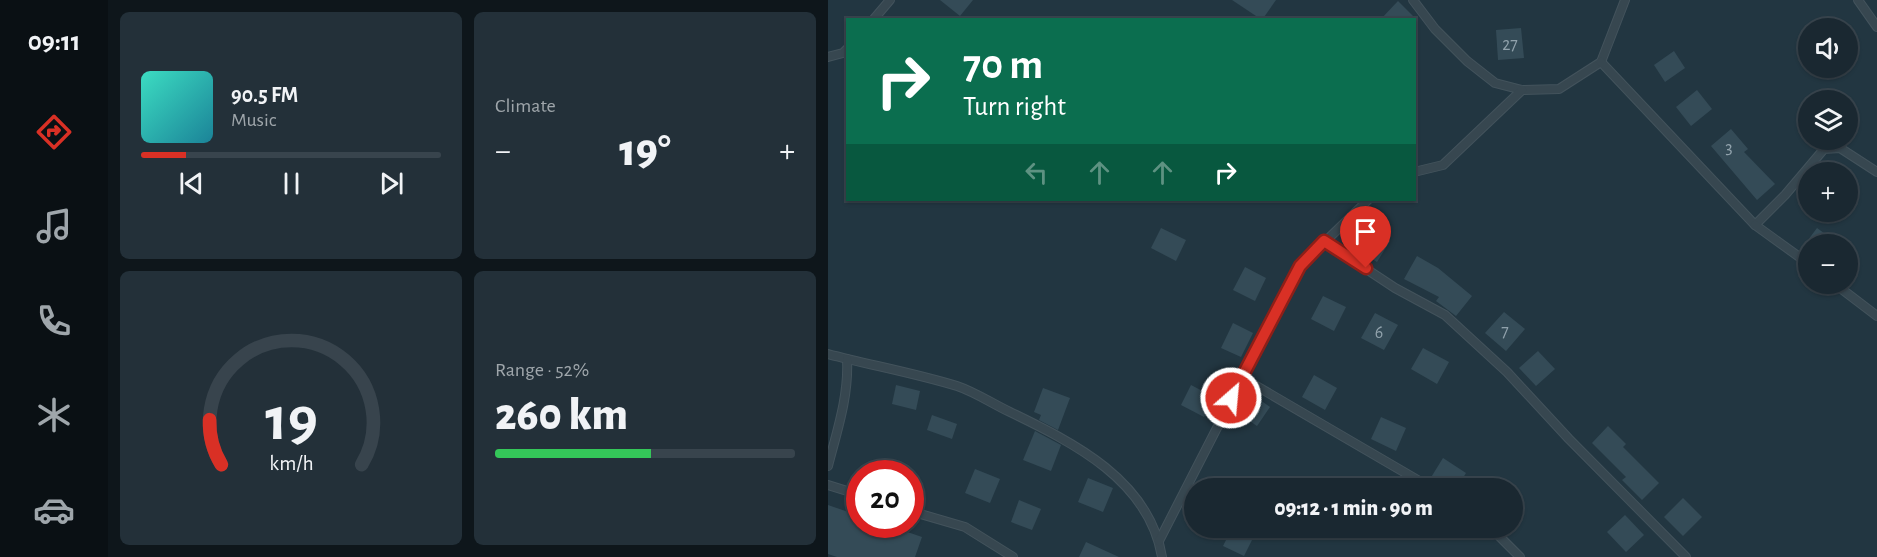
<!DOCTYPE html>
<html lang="en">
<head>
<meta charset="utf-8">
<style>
  body { margin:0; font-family:"Alegreya Sans",sans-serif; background:#233039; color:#f1f3f6; height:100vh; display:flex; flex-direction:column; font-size:22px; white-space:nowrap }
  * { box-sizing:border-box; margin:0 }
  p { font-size:20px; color:#9fa6ab }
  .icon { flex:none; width:33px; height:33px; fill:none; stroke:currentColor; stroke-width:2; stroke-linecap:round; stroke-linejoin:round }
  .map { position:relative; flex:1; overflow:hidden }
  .sheet { display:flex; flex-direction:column; gap:12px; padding:12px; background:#0e161b; width:720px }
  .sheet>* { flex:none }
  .hud { position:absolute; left:18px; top:18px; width:570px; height:183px; border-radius:0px; box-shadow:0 2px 4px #0004,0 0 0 2px #38444d; background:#0b6e4f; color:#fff; overflow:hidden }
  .fabs { position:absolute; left:970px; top:18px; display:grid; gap:12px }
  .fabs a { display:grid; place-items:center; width:60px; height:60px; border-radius:50%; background:#1a2831; box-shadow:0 2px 4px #0004,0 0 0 2px #38444d; font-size:30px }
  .speed { position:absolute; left:18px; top:460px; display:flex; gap:12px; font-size:30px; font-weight:700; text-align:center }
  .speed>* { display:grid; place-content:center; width:78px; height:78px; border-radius:50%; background:#1a2831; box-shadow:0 2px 4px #0004,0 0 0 2px #38444d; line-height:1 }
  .speed .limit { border:9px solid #d22; background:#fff; color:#111 }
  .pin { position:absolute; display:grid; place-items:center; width:51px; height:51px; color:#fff; margin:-62px -26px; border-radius:50% 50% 50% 0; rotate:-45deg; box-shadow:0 0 6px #0007 }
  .pin .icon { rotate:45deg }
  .me { position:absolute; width:66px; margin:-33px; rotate:27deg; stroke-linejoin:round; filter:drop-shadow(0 0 4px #0008) }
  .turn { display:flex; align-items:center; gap:21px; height:126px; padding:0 18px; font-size:27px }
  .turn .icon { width:78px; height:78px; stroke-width:2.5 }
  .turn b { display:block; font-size:42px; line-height:51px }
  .lanes { display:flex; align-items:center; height:57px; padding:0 18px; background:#0003; justify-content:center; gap:30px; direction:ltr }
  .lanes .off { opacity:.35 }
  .big { font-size:45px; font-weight:800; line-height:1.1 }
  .sheet .tile { flex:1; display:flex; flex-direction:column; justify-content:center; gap:9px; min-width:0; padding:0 21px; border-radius:9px; background:#233039 }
  .sheet .dial { align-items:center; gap:0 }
  .dial svg { height:156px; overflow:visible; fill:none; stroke:#38444d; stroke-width:7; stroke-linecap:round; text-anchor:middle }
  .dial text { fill:#f1f3f6; stroke:none }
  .song { display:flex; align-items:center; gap:18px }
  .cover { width:72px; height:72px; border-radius:9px; background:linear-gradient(135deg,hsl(170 70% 55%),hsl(190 70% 35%)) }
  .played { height:6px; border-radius:3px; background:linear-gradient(90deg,#d93025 15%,#38444d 15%) }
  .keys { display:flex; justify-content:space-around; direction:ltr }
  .heat { display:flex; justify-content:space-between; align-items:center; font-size:33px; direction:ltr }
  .charge { height:9px; border-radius:4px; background:linear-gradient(90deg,#34c759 52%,#38444d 0) }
  .sheet .tiles { flex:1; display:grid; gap:12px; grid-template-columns:repeat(2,1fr) }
  .trip { position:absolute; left:356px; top:478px; width:339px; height:60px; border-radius:30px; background:#1a2831; box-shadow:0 2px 4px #0004,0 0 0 2px #38444d; font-weight:800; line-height:60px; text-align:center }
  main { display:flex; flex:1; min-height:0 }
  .tab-bar { display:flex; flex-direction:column; width:108px; justify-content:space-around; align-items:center; background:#0a1014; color:#9fa6ab }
  .tab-bar .icon { width:42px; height:42px }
  .tab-bar .on { color:#d93025 }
  .tab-bar b { font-size:27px; color:#f1f3f6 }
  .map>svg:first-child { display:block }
  .building { fill:#344b57 }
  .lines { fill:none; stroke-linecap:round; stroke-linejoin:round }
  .service-casing { stroke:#43535c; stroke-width:10 }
  .service { stroke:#374750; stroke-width:8 }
  .route-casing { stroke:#8d1f18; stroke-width:15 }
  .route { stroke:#d93025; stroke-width:10 }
  .labels { text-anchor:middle; stroke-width:6; stroke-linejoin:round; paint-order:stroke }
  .number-label { font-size:18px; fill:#91a2ac }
</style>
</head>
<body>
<main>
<nav class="tab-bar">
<b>09:11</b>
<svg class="icon on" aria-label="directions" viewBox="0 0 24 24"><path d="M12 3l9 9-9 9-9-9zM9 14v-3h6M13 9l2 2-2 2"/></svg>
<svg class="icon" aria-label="music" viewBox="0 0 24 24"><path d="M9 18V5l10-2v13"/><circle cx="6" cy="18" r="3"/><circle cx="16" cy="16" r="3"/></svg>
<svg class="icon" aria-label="phone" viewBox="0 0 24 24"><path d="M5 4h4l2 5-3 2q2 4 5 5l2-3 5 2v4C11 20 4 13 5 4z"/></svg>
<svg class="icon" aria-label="climate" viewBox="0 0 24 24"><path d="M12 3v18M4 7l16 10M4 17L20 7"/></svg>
<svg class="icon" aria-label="car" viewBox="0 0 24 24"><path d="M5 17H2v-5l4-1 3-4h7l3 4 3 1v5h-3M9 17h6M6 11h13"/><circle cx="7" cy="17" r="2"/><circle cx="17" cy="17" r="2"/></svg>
</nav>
<section class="sheet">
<div class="tiles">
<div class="tile">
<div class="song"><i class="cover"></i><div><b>90.5 FM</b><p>Music</p></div></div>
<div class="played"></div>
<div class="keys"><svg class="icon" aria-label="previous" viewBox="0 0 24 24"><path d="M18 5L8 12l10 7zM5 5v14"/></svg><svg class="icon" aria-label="pause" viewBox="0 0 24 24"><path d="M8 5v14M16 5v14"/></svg><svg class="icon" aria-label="next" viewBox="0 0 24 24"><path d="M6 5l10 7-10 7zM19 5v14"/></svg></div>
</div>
<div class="tile"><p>Climate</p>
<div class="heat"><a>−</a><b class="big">19°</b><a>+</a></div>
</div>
<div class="tile dial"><svg viewBox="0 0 100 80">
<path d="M14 69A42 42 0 1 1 86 69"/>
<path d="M14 69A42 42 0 0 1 8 46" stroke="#d93025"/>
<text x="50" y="56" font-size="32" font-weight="700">19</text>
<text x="50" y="72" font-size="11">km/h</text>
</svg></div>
<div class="tile"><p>Range · 52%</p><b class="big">260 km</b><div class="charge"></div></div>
</div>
</section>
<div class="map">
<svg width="1049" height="557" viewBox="0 0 1049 557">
  <rect width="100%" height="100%" fill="#223641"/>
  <g class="building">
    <path d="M112 0H145L132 16Z"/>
    <path d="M404 0H448L434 20Z"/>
    <path d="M570 1 589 20H552Z"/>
    <path d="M693 28 696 58 670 60 668 30Z"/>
    <path d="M846 51 857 68 837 82 826 65Z"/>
    <path d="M869 90 884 109 863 126 848 107Z"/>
    <path d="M903 129 920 149 916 152 947 184 929 200 883 146Z"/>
    <path d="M333 228 358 240 348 261 323 248Z"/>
    <path d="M989 228 1011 244H977Z"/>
    <path d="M543 229 562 241 549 262 530 250Z"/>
    <path d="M589 256 610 268 644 296 628 316 608 301 611 297 576 279Z"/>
    <path d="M417 267 438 278 427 301 405 290Z"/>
    <path d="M495 296 518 307 506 331 483 319Z"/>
    <path d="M676 312 697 329 678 351 657 333Z"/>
    <path d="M547 313 570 325 556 350 533 338Z"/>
    <path d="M405 323 425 333 413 357 393 348Z"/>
    <path d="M595 348 621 362 609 384 583 369Z"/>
    <path d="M710 351 727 369 708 386 691 368Z"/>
    <path d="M486 375 509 388 497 410 474 397Z"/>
    <path d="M68 385 92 391 88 410 64 404Z"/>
    <path d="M363 385 386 397 376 417 353 405Z"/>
    <path d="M215 388 242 398 230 430 211 420 213 415 206 412Z"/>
    <path d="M421 392 442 407 429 426 407 411Z"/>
    <path d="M104 415 129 424 124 439 99 430Z"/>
    <path d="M553 417 578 428 568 451 543 439Z"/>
    <path d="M780 426 798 444 795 447 831 483 814 500 794 480 798 477 764 443Z"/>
    <path d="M207 431 233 445 223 471 195 460Z"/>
    <path d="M615 458 638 473 628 489H617L602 479Z"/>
    <path d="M147 469 172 479 162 503 137 493Z"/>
    <path d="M260 478 285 488 275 512 250 502Z"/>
    <path d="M855 498 874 517 855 536 836 517Z"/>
    <path d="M191 500 213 509 204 530 183 522Z"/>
    <path d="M0 505 32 516V525H59L94 537 87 557H9L0 554Z"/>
    <path d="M797 515 816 535 798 552 779 532Z"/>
    <path d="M373 528H415L427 534 416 556 395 546 398 540Z"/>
    <path d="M258 542 291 557H251Z"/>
  </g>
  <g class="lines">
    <g class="service-casing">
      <g id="service">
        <path d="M585 0 607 29 639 61 667 83 694 90 731 89 773 62 797 0"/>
        <path d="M1030 0 1049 27"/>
        <path d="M45 20 62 0"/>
        <path d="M0 57 15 53 20 48"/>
        <path d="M773 62 927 225 957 195 996 149 1012 148 1049 172"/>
        <path d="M586 172 615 165 694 90"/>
        <path d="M927 225 981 264"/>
        <path d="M496 241 567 288 617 315 679 372 741 439 858 557"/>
        <path d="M1007 284 1049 316"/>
        <path d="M0 354C42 365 87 373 129 386 147 392 165 404 182 412 246 443 321 480 334 557"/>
        <path d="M413 377 605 489"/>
        <path d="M0 466C9 431 21 396 19 359"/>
        <path d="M0 485 32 495"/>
        <path d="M82 511 137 527 185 557"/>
        <path d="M663 528 692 557"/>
        <path d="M331 541 472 266 540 200"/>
      </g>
    </g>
    <use href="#service" class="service"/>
  </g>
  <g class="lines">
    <g class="route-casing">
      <path id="route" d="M403 398 472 266 496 241 538 268"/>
    </g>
    <use href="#route" class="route"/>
  </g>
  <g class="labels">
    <g class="number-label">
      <text x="682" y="50">27</text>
      <text x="901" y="153">3</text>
      <text x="677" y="337">7</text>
      <text x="551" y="338">6</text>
    </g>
  </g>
</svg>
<div class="fabs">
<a><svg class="icon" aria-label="sound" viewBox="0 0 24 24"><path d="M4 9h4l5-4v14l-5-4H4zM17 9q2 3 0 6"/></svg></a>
<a><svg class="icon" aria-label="layers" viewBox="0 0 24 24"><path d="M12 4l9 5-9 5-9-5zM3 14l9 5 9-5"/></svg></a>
<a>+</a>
<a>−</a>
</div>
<div class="speed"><div class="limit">20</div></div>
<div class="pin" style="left:538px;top:268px;background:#d93025"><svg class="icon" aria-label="arrive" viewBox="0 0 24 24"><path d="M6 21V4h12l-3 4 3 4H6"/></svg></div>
<svg class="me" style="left:403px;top:398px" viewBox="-20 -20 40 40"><circle r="17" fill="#d93025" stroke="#fff" stroke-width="3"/><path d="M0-11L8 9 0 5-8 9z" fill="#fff"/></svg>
<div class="trip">09:12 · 1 min · 90 m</div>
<div class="hud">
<div class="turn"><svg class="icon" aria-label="right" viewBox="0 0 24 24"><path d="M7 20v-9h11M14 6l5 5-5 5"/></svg><div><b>70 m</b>Turn right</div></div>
<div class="lanes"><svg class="icon off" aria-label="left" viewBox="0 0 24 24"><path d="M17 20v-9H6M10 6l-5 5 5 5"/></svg><svg class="icon off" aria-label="ahead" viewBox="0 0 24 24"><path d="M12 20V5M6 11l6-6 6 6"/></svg><svg class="icon off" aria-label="ahead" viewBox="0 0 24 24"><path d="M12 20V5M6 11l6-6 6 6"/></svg><svg class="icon" aria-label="right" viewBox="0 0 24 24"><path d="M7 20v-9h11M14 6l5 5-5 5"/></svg></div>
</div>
</div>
</main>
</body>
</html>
